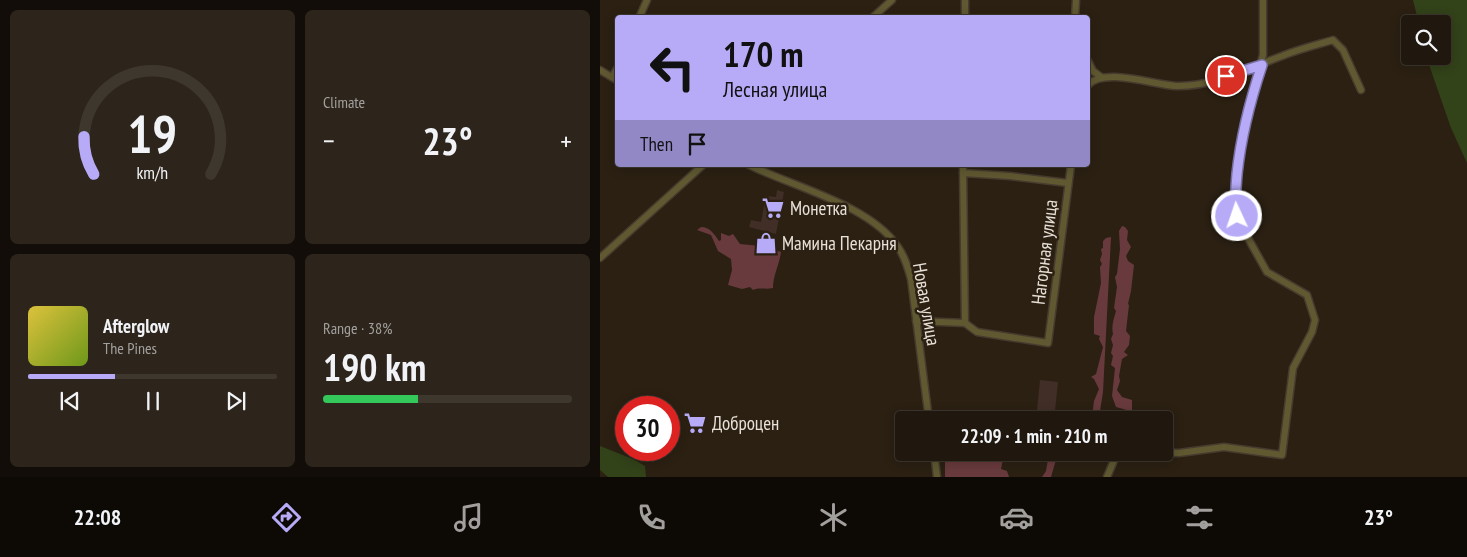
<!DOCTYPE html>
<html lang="en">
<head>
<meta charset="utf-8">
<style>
  body { margin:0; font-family:"PT Sans Narrow",sans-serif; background:#2d251c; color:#f1f3f6; height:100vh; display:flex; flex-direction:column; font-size:19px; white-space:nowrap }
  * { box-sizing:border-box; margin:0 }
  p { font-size:16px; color:#a2a09e }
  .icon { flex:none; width:28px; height:28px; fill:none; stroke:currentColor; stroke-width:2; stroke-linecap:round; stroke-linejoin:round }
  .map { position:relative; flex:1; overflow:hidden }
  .sheet { display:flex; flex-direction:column; gap:10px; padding:10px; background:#120d08; width:600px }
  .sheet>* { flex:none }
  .top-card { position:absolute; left:15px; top:15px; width:475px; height:152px; border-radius:5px; box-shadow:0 2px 12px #0003,0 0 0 1px #3d372e; background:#b7abf8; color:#111; overflow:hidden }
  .fabs { position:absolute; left:801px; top:15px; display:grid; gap:10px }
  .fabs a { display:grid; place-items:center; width:50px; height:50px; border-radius:5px; background:#20180e; box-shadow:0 2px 12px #0003,0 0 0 1px #3d372e; font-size:25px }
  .speed { position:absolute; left:15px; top:396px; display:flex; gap:10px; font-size:25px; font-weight:700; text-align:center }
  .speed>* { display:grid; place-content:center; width:65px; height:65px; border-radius:50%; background:#20180e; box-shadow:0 2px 12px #0003,0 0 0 1px #3d372e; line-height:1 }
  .speed .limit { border:8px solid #d22; background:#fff; color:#111 }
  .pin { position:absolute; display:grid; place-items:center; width:42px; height:42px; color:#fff; margin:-21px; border:2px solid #fff; border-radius:50%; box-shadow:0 1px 5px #0007 }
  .me { position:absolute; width:55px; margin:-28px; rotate:357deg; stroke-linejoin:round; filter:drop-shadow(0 0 4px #0008) }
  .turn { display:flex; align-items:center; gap:18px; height:105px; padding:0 25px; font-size:22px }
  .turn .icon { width:65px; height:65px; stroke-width:2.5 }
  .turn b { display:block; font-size:35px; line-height:42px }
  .then { display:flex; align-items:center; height:48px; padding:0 25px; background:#0003; gap:10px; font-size:19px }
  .big { font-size:38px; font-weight:700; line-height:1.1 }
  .sheet .widget { flex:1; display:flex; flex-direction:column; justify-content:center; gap:8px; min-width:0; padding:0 18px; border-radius:8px; background:#2d251c }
  .sheet .dial { align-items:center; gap:0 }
  .dial svg { height:130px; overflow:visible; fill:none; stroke:#3d372e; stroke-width:7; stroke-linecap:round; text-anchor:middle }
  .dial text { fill:#f1f3f6; stroke:none }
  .song { display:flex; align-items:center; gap:15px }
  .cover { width:60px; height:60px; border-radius:8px; background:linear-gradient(135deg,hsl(50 70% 55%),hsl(80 70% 35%)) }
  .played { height:5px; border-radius:2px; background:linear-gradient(90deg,#b7abf8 35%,#3d372e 35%) }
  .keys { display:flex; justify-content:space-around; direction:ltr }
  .heat { display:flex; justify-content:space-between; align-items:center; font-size:28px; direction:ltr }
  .charge { height:8px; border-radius:4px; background:linear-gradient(90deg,#34c759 38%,#3d372e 0) }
  .sheet .tiles { flex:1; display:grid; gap:10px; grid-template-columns:repeat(2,1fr) }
  .trip { position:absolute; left:295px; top:411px; width:278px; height:50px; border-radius:5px; background:#20180e; box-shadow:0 2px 12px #0003,0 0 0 1px #3d372e; font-weight:700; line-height:50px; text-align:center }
  .tabs { display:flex; height:80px; justify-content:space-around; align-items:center; background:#0d0a06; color:#a2a09e }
  .tabs .icon { width:35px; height:35px }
  .tabs .on { color:#b7abf8 }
  .tabs b { font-size:22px; color:#f1f3f6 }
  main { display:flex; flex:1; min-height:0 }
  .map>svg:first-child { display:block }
  .green { fill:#683a3d }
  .water { fill:#324219 }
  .building { fill:#412e27 }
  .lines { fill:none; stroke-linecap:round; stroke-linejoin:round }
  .minor-casing { stroke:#463b2e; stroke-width:9 }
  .minor { stroke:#5f5831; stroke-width:6 }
  .route-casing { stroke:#776fa1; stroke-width:12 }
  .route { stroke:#b7abf8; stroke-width:9 }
  .labels { text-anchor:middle; stroke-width:5; stroke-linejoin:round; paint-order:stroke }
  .poi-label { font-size:19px; fill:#e9e1d8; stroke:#2b2012; text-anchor:start }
  .street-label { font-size:19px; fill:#e9e1d8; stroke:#2b2012 }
</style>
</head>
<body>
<main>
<section class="sheet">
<div class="tiles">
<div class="widget dial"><svg viewBox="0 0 100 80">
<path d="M14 69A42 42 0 1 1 86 69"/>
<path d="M14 69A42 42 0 0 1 8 46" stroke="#b7abf8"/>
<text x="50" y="56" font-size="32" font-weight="700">19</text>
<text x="50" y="72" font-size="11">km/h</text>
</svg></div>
<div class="widget"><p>Climate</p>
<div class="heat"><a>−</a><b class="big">23°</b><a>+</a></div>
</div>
<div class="widget">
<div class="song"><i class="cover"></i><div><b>Afterglow</b><p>The Pines</p></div></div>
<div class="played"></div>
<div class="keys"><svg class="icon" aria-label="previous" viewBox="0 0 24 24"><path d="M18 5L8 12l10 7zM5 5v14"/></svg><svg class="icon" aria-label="pause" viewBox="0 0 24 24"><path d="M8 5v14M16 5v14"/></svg><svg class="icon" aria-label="next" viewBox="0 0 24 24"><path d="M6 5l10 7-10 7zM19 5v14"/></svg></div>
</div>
<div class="widget"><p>Range · 38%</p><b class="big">190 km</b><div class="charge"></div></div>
</div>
</section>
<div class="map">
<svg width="867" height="477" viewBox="0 0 867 477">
  <rect width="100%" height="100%" fill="#2b2012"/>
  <g class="green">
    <path d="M522 226 525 227 528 231 527 240 531 247 526 256 528 261 534 265 531 291 528 304 529 305 526 331 530 336 529 345 524 352 528 355 522 359 519 376 520 381 517 390 522 397 532 400V410L530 411 516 407 512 396 515 368 511 365 513 356 511 353 513 345 511 339 513 334C511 326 514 318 516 311L514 308 517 287 515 277 517 274 520 249 519 231Z"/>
    <path d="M101 227C110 227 115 235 119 241L121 240V233L129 236 133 234 140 244 160 246 165 250 172 249 181 252C179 266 173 275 173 288 165 290 160 287 153 290L150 287 142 289 128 285 132 270 131 259 118 251 111 235 97 230Z"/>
    <path d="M511 237 503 392 500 411 498 413 500 420H496L492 417 494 401 499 389 494 379 491 377 496 374 503 347 499 339 500 336 494 334V317L501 283 500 267 502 264 500 260 502 254 501 249 503 248V241L506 238Z"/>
    <path d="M345 453H385L404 455 401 469 407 471 409 477H345Z"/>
    <path d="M449 453H458L451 477H442L446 471Z"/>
  </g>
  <g class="water">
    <path d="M813 0H867V163L851 128 826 56H842V24H819Z"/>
    <path d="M0 446 33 459 45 466 46 477H8L0 470Z"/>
  </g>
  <g class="building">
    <path d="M177 190 184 192 176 234 149 227 151 220 161 222 166 196 176 197Z"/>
    <path d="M440 380 458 382 454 420H436Z"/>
  </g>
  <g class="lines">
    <g class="minor-casing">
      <g id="minor">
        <path d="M39 18 47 0"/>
        <path d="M272 18 292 0"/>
        <path d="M365 18V0"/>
        <path d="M475 18 476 0"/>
        <path d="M488 61 493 71 501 77"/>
        <path d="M0 70 18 81"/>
        <path d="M12 77 18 67"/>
        <path d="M488 85C504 67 554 85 576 86 613 87 649 68 682 56 699 49 716 45 733 40L743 50 761 90"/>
        <path d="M149 165C194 187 270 205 298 247 305 257 308 268 311 279L329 420"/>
        <path d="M363 165 365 323"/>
        <path d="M363 173 410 176 468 183"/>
        <path d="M0 258 103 165"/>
        <path d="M316 321 365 323 377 332 448 343 471 165"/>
        <path d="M334 452 337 477"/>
        <path d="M557 452 579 453 624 447 682 455 693 368 712 332 715 320 707 295 667 272 639 222 636 211V184L640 146 647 111 663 55V0"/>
        <path d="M507 477 515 458 522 452"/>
      </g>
    </g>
    <use href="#minor" class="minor"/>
  </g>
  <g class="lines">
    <g class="route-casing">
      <path id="route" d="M626 76 662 65C650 101 641 136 637 174 636 188 634 203 637 216"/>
    </g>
    <use href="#route" class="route"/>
  </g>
  <defs>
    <g id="supermarket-bare" transform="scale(1.725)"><path d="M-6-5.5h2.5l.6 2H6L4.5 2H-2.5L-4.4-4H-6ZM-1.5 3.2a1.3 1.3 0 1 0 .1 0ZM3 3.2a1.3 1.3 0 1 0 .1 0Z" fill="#b7abf8" stroke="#2b2012" stroke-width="2.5" paint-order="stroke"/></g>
    <g id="shop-bare" transform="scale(1.725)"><path d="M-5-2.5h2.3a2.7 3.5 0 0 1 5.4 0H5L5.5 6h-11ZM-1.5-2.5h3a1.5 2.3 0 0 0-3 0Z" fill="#b7abf8" stroke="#2b2012" stroke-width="2.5" paint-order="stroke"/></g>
  </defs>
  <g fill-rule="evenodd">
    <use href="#supermarket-bare" x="173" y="208"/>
    <use href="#shop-bare" x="166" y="243"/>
    <use href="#supermarket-bare" x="95" y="423"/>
  </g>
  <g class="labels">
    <g class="poi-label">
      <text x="190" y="215">Монетка</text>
      <text x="182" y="250">Мамина Пекарня</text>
      <text x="112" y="430">Доброцен</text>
    </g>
    <g class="street-label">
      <text transform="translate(444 252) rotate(-83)" y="7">Нагорная улица</text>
      <text transform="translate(327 304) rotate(80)" y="7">Новая улица</text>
    </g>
  </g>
</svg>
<div class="fabs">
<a><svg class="icon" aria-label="search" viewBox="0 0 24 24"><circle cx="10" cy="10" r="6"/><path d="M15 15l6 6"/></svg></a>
</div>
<div class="speed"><div class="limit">30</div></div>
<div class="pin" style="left:626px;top:76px;background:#d93025"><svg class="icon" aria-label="arrive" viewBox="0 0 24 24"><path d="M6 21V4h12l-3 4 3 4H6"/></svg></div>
<svg class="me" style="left:637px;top:216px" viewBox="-20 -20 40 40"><circle r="17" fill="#b7abf8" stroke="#fff" stroke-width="3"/><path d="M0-11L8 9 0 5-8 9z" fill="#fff"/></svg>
<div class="trip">22:09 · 1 min · 210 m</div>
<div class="top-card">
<div class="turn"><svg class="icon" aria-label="left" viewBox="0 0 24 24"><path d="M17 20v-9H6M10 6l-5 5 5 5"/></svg><div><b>170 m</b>Лесная улица</div></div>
<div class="then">Then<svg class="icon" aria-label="arrive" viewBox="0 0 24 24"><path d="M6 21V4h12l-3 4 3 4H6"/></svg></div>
</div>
</div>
</main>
<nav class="tabs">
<b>22:08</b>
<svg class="icon on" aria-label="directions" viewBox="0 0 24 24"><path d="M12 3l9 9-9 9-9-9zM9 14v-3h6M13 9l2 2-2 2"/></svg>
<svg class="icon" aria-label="music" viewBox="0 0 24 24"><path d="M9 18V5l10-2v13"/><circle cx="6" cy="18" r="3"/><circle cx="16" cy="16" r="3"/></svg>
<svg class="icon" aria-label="phone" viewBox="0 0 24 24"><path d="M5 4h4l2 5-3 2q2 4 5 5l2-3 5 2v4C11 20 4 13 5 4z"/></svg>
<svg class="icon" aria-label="climate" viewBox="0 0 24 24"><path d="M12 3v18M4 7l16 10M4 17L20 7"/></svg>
<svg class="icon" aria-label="car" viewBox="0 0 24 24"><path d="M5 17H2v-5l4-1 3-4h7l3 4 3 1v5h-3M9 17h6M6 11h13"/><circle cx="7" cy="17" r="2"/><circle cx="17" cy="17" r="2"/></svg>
<svg class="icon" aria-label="filters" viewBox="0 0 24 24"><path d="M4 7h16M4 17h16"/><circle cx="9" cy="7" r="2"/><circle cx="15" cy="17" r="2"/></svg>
<b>23°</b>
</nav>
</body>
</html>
